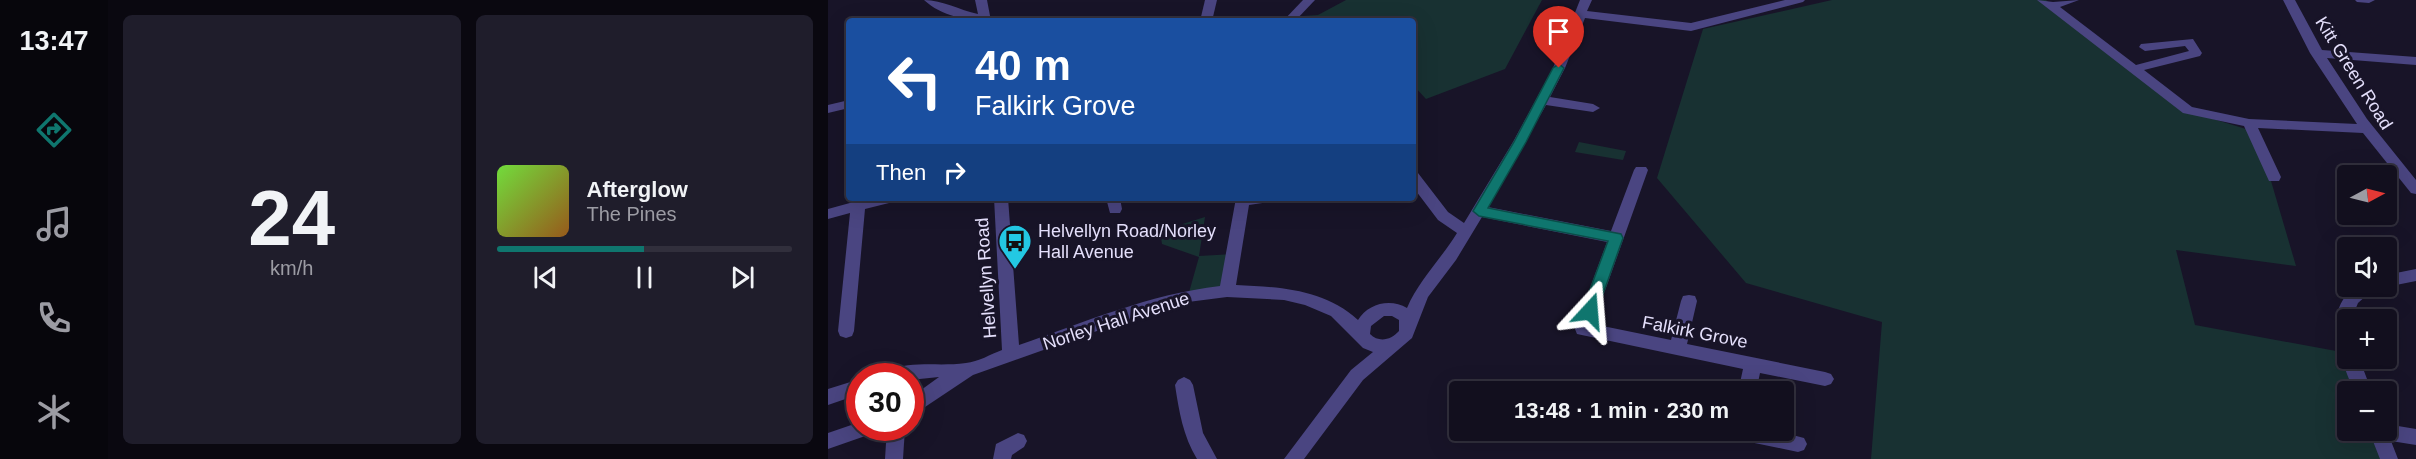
<!DOCTYPE html>
<html lang="en">
<head>
<meta charset="utf-8">
<style>
  body { margin:0; font-family:Helvetica,sans-serif; background:#1f1d2b; color:#f1f3f6; height:100vh; display:flex; flex-direction:column; font-size:22px; white-space:nowrap }
  * { box-sizing:border-box; margin:0 }
  p { font-size:20px; color:#9c9ca4 }
  .icon { flex:none; width:33px; height:33px; fill:none; stroke:currentColor; stroke-width:2; stroke-linecap:round; stroke-linejoin:round }
  .map { position:relative; flex:1; overflow:hidden }
  .drawer { display:flex; flex-direction:column; gap:15px; padding:15px; background:#0a0810; width:720px }
  .drawer>* { flex:none }
  .top-card { position:absolute; left:18px; top:18px; width:570px; height:183px; border-radius:6px; box-shadow:0 6px 24px #0002,0 0 0 2px #312f3c; background:#1a4fa0; color:#fff; overflow:hidden }
  .needle { width:39px; rotate:83deg }
  .fabs { position:absolute; left:1509px; top:165px; display:grid; gap:12px }
  .fabs a { display:grid; place-items:center; width:60px; height:60px; border-radius:6px; background:#120f1e; box-shadow:0 6px 24px #0002,0 0 0 2px #312f3c; font-size:30px }
  .speed { position:absolute; left:18px; top:363px; display:flex; gap:12px; font-size:30px; font-weight:700; text-align:center }
  .speed>* { display:grid; place-content:center; width:78px; height:78px; border-radius:50%; background:#120f1e; box-shadow:0 6px 24px #0002,0 0 0 2px #312f3c; line-height:1 }
  .speed .limit { border:9px solid #d22; background:#fff; color:#111 }
  .pin { position:absolute; display:grid; place-items:center; width:51px; height:51px; color:#fff; margin:-62px -26px; border-radius:50% 50% 50% 0; rotate:-45deg; box-shadow:0 0 6px #0007 }
  .pin .icon { rotate:45deg }
  .me { position:absolute; width:66px; margin:-33px; rotate:19deg; stroke-linejoin:round; filter:drop-shadow(0 0 4px #0008) }
  .turn { display:flex; align-items:center; gap:21px; height:126px; padding:0 30px; font-size:27px }
  .turn .icon { width:78px; height:78px; stroke-width:2.5 }
  .turn b { display:block; font-size:42px; line-height:51px }
  .then { display:flex; align-items:center; height:57px; padding:0 30px; background:#0003; gap:12px; font-size:22px }
  .drawer .tile { flex:1; display:flex; flex-direction:column; justify-content:center; gap:9px; min-width:0; padding:0 21px; border-radius:9px; background:#1f1d2b }
  .drawer .dial { align-items:center; gap:0 }
  .dial b { font-size:78px; line-height:1 }
  .song { display:flex; align-items:center; gap:18px }
  .cover { width:72px; height:72px; border-radius:9px; background:linear-gradient(135deg,hsl(100 70% 55%),hsl(30 70% 35%)) }
  .played { height:6px; border-radius:3px; background:linear-gradient(90deg,#0f766e 50%,#312f3c 50%) }
  .keys { display:flex; justify-content:space-around; direction:ltr }
  .drawer .tiles { flex:1; display:grid; gap:15px; grid-template-columns:repeat(2,1fr) }
  .trip { position:absolute; left:621px; top:381px; width:345px; height:60px; border-radius:6px; background:#120f1e; box-shadow:0 6px 24px #0002,0 0 0 2px #312f3c; font-weight:800; line-height:60px; text-align:center }
  main { display:flex; flex:1; min-height:0 }
  .menu { display:flex; flex-direction:column; width:108px; justify-content:space-around; align-items:center; background:#07060c; color:#9c9ca4 }
  .menu .icon { width:42px; height:42px }
  .menu .current { color:#0f766e }
  .menu b { font-size:27px; color:#f1f3f6 }
  .map>svg:first-child { display:block }
  .green { fill:#183132 }
  .lines { fill:none; stroke-linecap:round; stroke-linejoin:round }
  .minor { fill:#4a4581; fill-rule:evenodd }
  .route { fill:#0f766e; stroke:#0a4d48; stroke-width:1.5 }
  .labels { text-anchor:middle; stroke-width:6; stroke-linejoin:round; paint-order:stroke }
  .street-label { font-size:18px; fill:#e4dffb; stroke:#181428 }
  .poi-label { font-size:18px; fill:#e4dffb; stroke:#181428; text-anchor:start }
</style>
</head>
<body>
<main>
<nav class="menu">
<b>13:47</b>
<svg class="icon current" aria-label="directions" viewBox="0 0 24 24"><path d="M12 3l9 9-9 9-9-9zM9 14v-3h6M13 9l2 2-2 2"/></svg>
<svg class="icon" aria-label="music" viewBox="0 0 24 24"><path d="M9 18V5l10-2v13"/><circle cx="6" cy="18" r="3"/><circle cx="16" cy="16" r="3"/></svg>
<svg class="icon" aria-label="phone" viewBox="0 0 24 24"><path d="M5 4h4l2 5-3 2q2 4 5 5l2-3 5 2v4C11 20 4 13 5 4z"/></svg>
<svg class="icon" aria-label="climate" viewBox="0 0 24 24"><path d="M12 3v18M4 7l16 10M4 17L20 7"/></svg>
</nav>
<section class="drawer">
<div class="tiles">
<div class="tile dial"><b>24</b><p>km/h</p></div>
<div class="tile">
<div class="song"><i class="cover"></i><div><b>Afterglow</b><p>The Pines</p></div></div>
<div class="played"></div>
<div class="keys"><svg class="icon" aria-label="previous" viewBox="0 0 24 24"><path d="M18 5L8 12l10 7zM5 5v14"/></svg><svg class="icon" aria-label="pause" viewBox="0 0 24 24"><path d="M8 5v14M16 5v14"/></svg><svg class="icon" aria-label="next" viewBox="0 0 24 24"><path d="M6 5l10 7-10 7zM19 5v14"/></svg></div>
</div>
</div>
</section>
<div class="map">
<svg width="1588" height="459" viewBox="0 0 1588 459">
  <rect width="100%" height="100%" fill="#181428"/>
  <g class="green">
    <path d="M518 0H714L677 69 598 99 585 85V21H479L475 16 490 15Z"/>
    <path d="M1004 0H1218L1306 69 1349 108 1418 129 1443 181 1468 266 1348 250 1367 325 1519 353 1520 358 1535 391 1520 392V430L1550 431 1561 459H1043L1054 322 918 283 829 178 875 29Z"/>
    <path d="M751 142 798 151 795 160 747 152Z"/>
    <path d="M377 217 371 256 406 254 399 291 360 296 371 257 334 244 332 231Z"/>
  </g>
  <g class="lines">
    <g class="minor">
      <path d="M96 0C115 0 131 10 150 14L147 0H159L163 21C140 21 113 16 96 0Z"/>
      <path d="M377 0H389L384 21H372Z"/>
      <path d="M475 0H487L467 21H455Z"/>
      <path d="M752 0H764L759 11 863 23 957 0H977L975 2 863 31 757 18 737 68 722 97 765 104 772 108 765 112 718 105 660 207 783 231 806 170 808 167H818L820 170 765 324 843 340 853 301 855 296 861 295 867 296 869 301 859 344 997 372 1003 374 1006 379 1003 384 997 386 932 373 928 392H910L915 369 749 334 747 329 779 242 654 217 628 260 600 297 584 338 535 380 476 459H456L523 370 545 352 535 348 503 316 477 305 456 300 399 297 360 302 314 315 145 375 82 417V398L111 377 82 380V376H55L57 371C86 360 110 367 138 363 150 362 163 354 174 350L166 198H180L191 345C257 322 322 294 392 286L408 198H443L441 202 421 205 408 285C452 287 496 289 530 320 540 303 563 298 579 308 591 280 613 259 629 233L610 220 585 187V172L590 173 620 212 636 223 685 142 725 68ZM556 316H564L571 320V331C563 340 551 343 542 334L543 326Z"/>
      <path d="M1209 0 1225 2 1251 0 1232 7 1308 65 1361 51 1357 46 1317 51 1311 47 1313 44 1365 39 1374 53 1372 56 1316 70 1364 107 1421 119 1529 124 1482 53 1455 0H1467L1494 50 1588 57V65L1499 58 1539 119 1588 180V194L1583 193 1535 133 1430 128 1453 177 1451 181H1441L1416 126 1355 113Z"/>
      <path d="M1527 0H1547L1541 3 1529 2Z"/>
      <path d="M21 100V108L0 113V105Z"/>
      <path d="M40 198H67L65 202 37 209 26 331 24 336 18 338 12 336 10 331 22 213 0 219V209Z"/>
      <path d="M278 198H292L294 209 292 213H282Z"/>
      <path d="M1588 269V281L1558 287 1556 286H1558V275Z"/>
      <path d="M1527 286H1549L1530 303 1523 320H1520V358H1531L1544 392H1526C1513 356 1492 316 1527 286Z"/>
      <path d="M356 377 362 380 365 385 375 433 389 459H369C355 436 351 411 347 385L350 380Z"/>
      <path d="M32 379V394L0 405V389Z"/>
      <path d="M32 422V428H46L43 434 0 449V433Z"/>
      <path d="M1558 424 1588 429V445L1563 441 1570 459H1552L1541 431 1558 430Z"/>
      <path d="M59 428H77L75 459H57Z"/>
      <path d="M903 430H945L976 438 979 444 976 450 970 452 912 440 906 438Z"/>
      <path d="M190 433 196 435 199 441 196 447 184 455 183 459H165L168 444Z"/>
    </g>
  </g>
  <path class="route" d="M731 64 736 68 698 142 660 208 793 234 795 238 769 311 767 315H756L754 311 780 241 651 216 645 211 686 142 725 68Z"/>
  <defs>
    <g id="bus-pin" transform="scale(1.725)"><path d="M0 17L-7.5 6A9.5 9.5 0 1 1 7.5 6Z" fill="#23c8e3" stroke="#181428"/><path d="M-5-6H5V4H4V6H2V4H-2V6H-4V4H-5ZM-3.5-4V0h7V-4ZM-3.5 1.2v1.5H-2V1.2ZM2 1.2v1.5H3.5V1.2Z" fill="#111"/></g>
  </defs>
  <g fill-rule="evenodd">
    <use href="#bus-pin" x="187" y="241"/>
  </g>
  <g class="labels">
    <g class="street-label">
      <text transform="translate(1526 73) rotate(58)" y="6">Kitt Green Road</text>
      <text transform="translate(158 278) rotate(-94)" y="6">Helvellyn Road</text>
      <text transform="translate(288 321) rotate(-18)" y="6">Norley Hall Avenue</text>
      <text transform="translate(867 332) rotate(11)" y="6">Falkirk Grove</text>
    </g>
    <g class="poi-label">
      <text x="210" y="237">Helvellyn Road/Norley<tspan x="210" dy="21">Hall Avenue</tspan></text>
    </g>
  </g>
</svg>
<div class="fabs">
<a><svg class="needle" viewBox="-14 -14 28 28"><path d="M0-13l5 13h-10z" fill="#e53935"/><path d="M0 13l5-13h-10z" fill="#9c9ca4"/></svg></a>
<a><svg class="icon" aria-label="sound" viewBox="0 0 24 24"><path d="M4 9h4l5-4v14l-5-4H4zM17 9q2 3 0 6"/></svg></a>
<a>+</a>
<a>−</a>
</div>
<div class="speed"><div class="limit">30</div></div>
<div class="pin" style="left:731px;top:68px;background:#d93025"><svg class="icon" aria-label="arrive" viewBox="0 0 24 24"><path d="M6 21V4h12l-3 4 3 4H6"/></svg></div>
<svg class="me" style="left:762px;top:311px" viewBox="-20 -20 40 40"><path d="M0-17L14 15 0 8-14 15z" fill="#0f766e" stroke="#fff" stroke-width="4"/></svg>
<div class="trip">13:48 · 1 min · 230 m</div>
<div class="top-card">
<div class="turn"><svg class="icon" aria-label="left" viewBox="0 0 24 24"><path d="M17 20v-9H6M10 6l-5 5 5 5"/></svg><div><b>40 m</b>Falkirk Grove</div></div>
<div class="then">Then<svg class="icon" aria-label="right" viewBox="0 0 24 24"><path d="M7 20v-9h11M14 6l5 5-5 5"/></svg></div>
</div>
</div>
</main>
</body>
</html>
